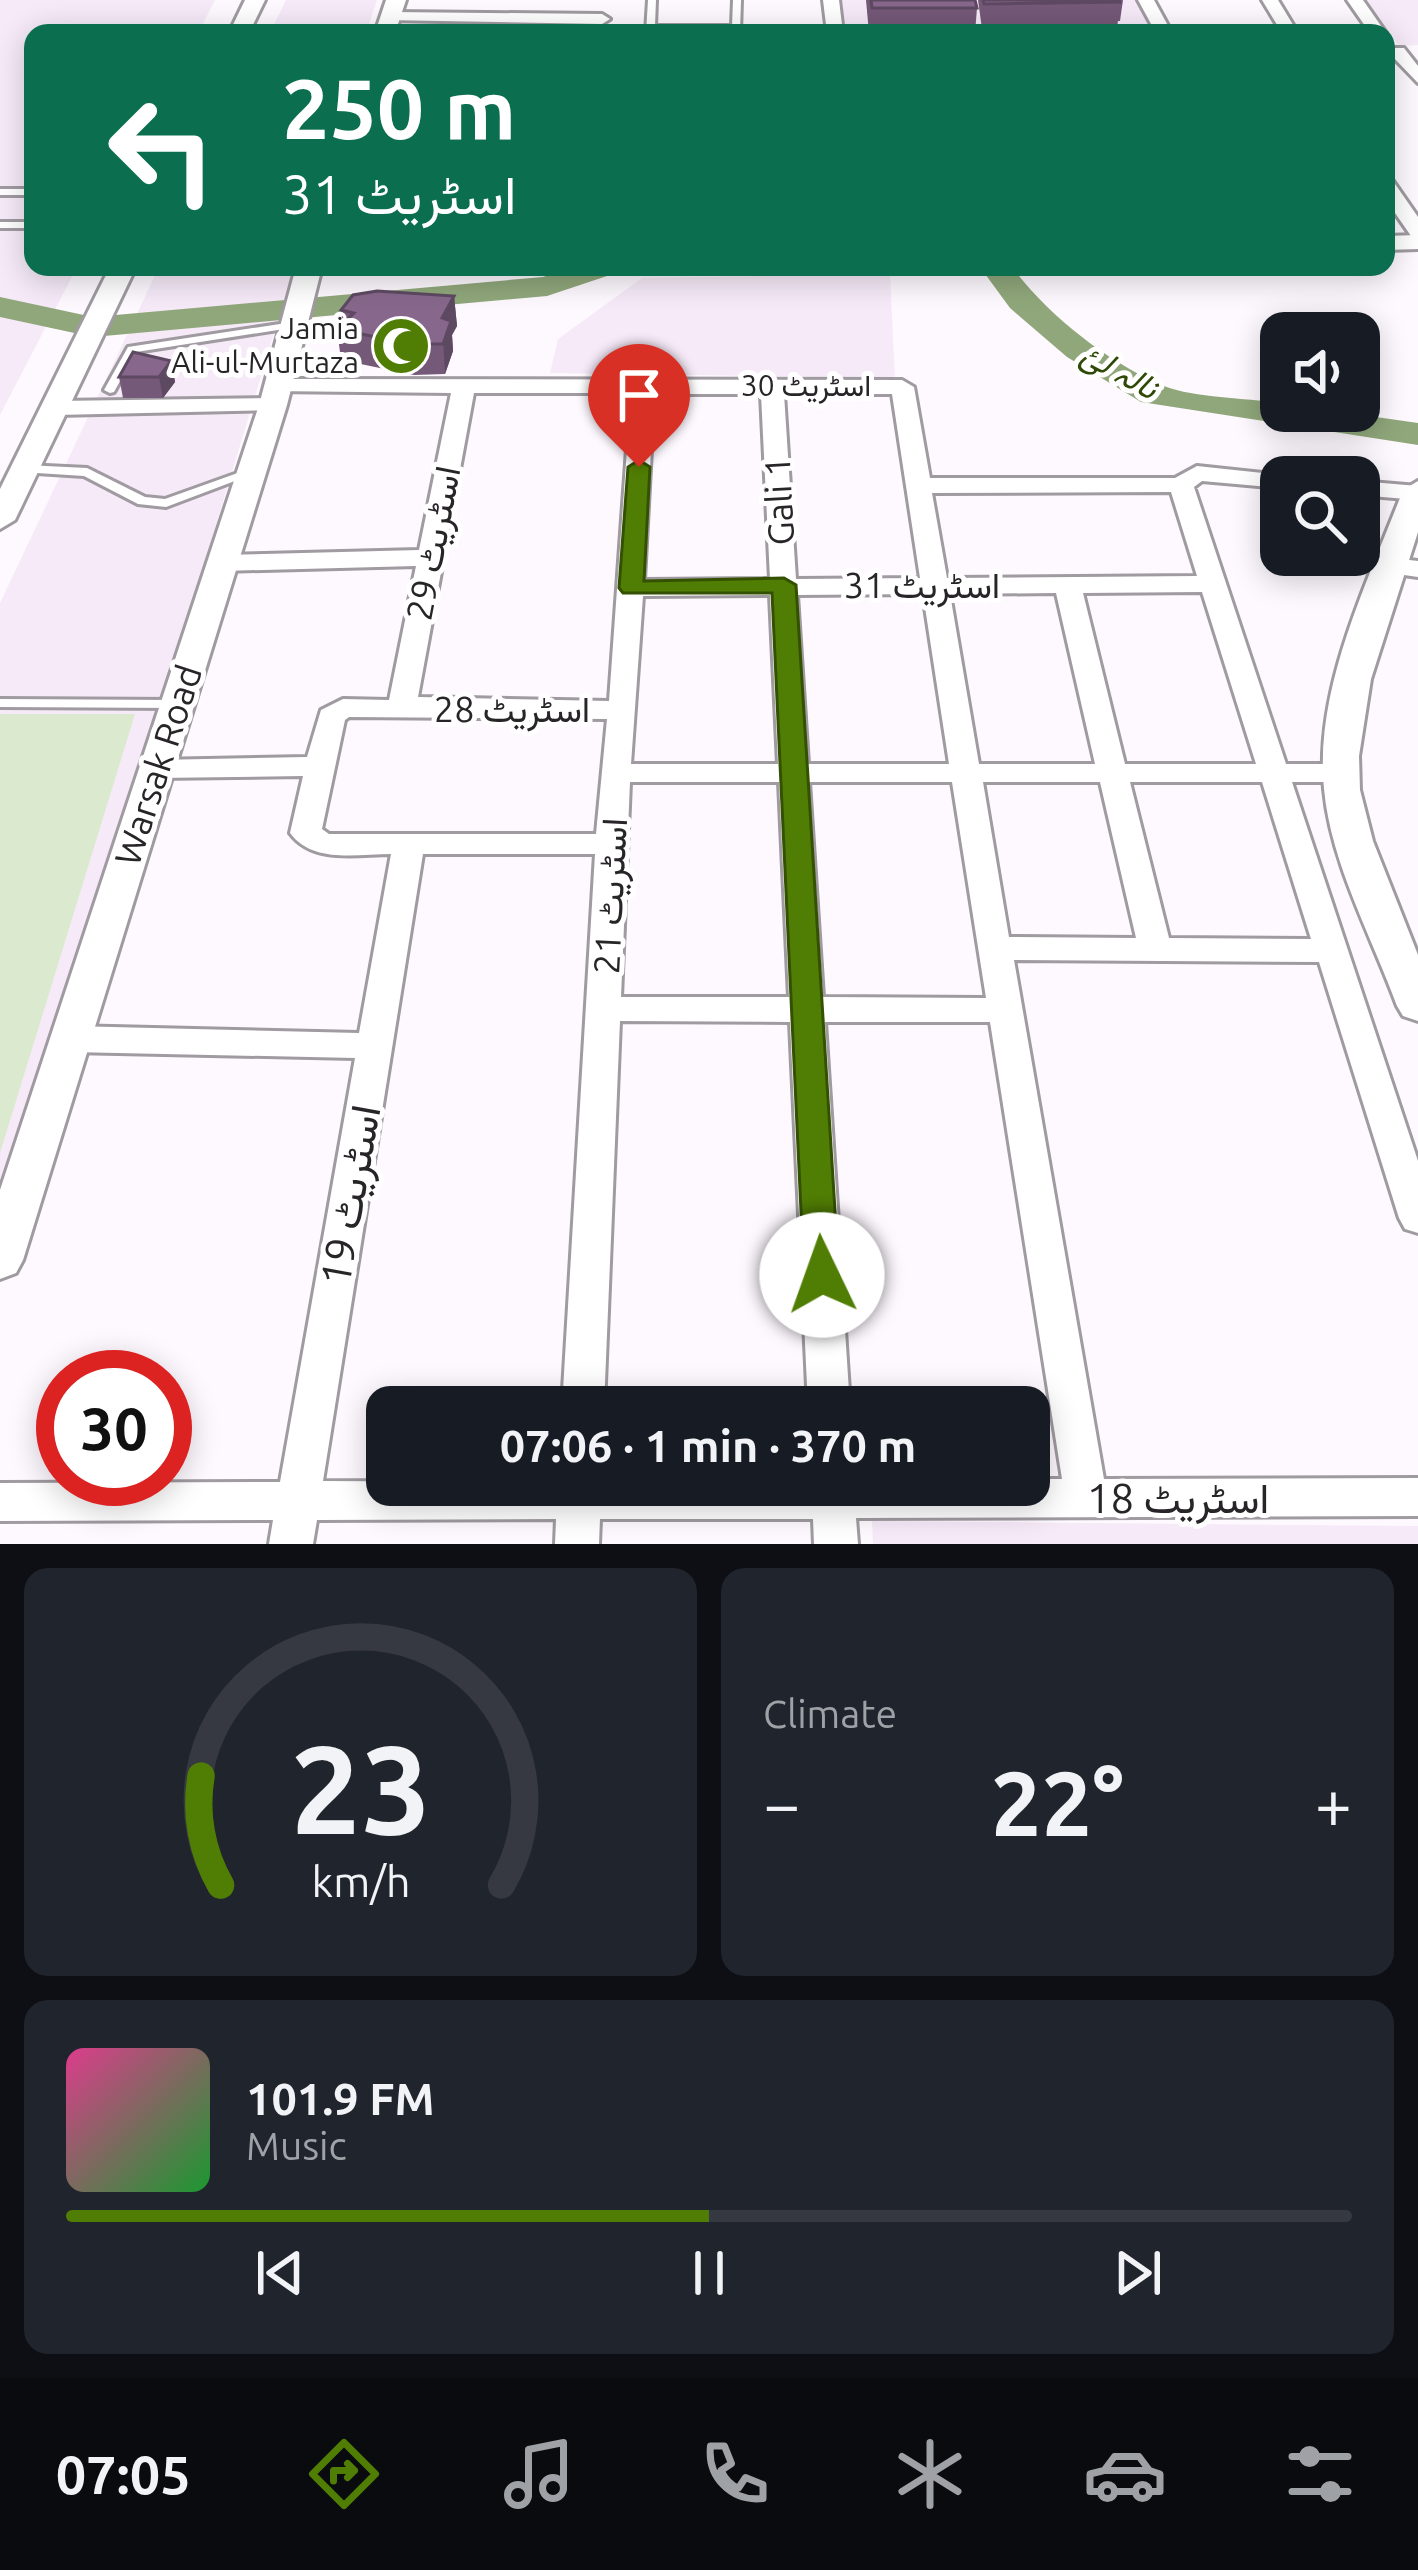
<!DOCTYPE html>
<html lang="en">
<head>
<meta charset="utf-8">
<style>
  body { margin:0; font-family:Ubuntu,Vazirmatn,sans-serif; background:#20242c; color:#f1f3f6; height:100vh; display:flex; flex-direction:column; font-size:45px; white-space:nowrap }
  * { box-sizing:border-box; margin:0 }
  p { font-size:39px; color:#9ea1a6 }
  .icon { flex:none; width:66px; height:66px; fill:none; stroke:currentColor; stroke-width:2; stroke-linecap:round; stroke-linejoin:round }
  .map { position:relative; height:1544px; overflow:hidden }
  .side { display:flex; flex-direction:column; gap:24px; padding:24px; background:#0d0f14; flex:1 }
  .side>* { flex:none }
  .hud { position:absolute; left:24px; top:24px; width:1371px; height:252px; border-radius:24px; box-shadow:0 6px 30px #0003; background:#0b6e4f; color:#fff; overflow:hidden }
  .tools { position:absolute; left:1260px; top:312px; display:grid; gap:24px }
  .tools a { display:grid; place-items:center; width:120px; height:120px; border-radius:24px; background:#171b24; box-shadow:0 6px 30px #0003; font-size:60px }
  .speed { position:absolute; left:36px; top:1350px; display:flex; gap:24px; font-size:60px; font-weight:700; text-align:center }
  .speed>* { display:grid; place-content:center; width:156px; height:156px; border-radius:50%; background:#171b24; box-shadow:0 6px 30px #0003; line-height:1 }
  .speed .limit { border:18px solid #d22; background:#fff; color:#111 }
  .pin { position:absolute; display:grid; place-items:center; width:102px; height:102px; color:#fff; margin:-123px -51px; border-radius:50% 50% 50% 0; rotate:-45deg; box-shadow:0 0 12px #0007 }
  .pin .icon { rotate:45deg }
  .me { position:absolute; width:132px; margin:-66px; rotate:357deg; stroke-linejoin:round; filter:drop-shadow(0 0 9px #0008) }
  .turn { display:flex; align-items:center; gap:42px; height:252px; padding:0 60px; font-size:54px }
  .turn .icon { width:156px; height:156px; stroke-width:2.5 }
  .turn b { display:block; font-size:84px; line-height:102px }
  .big { font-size:90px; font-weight:700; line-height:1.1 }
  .side .tile { flex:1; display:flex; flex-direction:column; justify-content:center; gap:18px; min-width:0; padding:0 42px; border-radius:24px; background:#20242c }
  .side .dial { align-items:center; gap:0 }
  .dial svg { height:312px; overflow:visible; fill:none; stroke:#363941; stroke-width:7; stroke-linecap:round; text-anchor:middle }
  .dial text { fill:#f1f3f6; stroke:none }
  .song { display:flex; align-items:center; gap:36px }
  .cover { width:144px; height:144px; border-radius:18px; background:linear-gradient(135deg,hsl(330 70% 55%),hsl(130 70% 35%)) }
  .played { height:12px; border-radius:6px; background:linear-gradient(90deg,#507d03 50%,#363941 50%) }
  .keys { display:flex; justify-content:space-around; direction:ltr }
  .heat { display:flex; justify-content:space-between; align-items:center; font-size:66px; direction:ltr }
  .side .tiles { flex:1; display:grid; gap:24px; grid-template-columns:1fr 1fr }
  .tile:last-child { grid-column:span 2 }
  .trip { position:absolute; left:366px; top:1386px; width:684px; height:120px; border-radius:24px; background:#171b24; box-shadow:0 6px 30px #0003; font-weight:700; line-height:120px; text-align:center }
  .tabs { display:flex; height:192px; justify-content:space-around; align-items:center; background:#090b0e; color:#9ea1a6 }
  .tabs .icon { width:84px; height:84px }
  .tabs .current { color:#507d03 }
  .tabs b { font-size:54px; color:#f1f3f6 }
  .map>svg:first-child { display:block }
  .built { fill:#f6eaf8 }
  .green { fill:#dbeace }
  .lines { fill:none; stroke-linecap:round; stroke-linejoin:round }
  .river { fill:#90a77b; fill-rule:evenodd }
  .service-casing { stroke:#a09aa1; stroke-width:6 }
  .minor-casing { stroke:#a09aa1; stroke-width:6 }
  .tertiary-casing { stroke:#a09aa1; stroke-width:6 }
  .service { fill:#fff; fill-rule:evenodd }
  .minor { fill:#fff; fill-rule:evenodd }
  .tertiary { fill:#fff; fill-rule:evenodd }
  .wall { fill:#745978 }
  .shaded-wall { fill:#5e4962 }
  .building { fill:#87688c; stroke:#5e4962; stroke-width:3 }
  .route { fill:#507d03; stroke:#345102; stroke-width:3 }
  .labels { text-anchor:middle; stroke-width:10; stroke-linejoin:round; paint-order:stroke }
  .far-poi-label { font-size:30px; fill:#282528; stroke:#fff; text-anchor:end }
  .far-street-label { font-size:30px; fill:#282528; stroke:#fff }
  .far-water-label { font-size:33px; font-style:italic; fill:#2e4a06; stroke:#fff }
  .street-label { font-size:36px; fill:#282528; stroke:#fff }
  .near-street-label { font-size:42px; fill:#282528; stroke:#fff }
</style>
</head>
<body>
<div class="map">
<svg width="1418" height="1544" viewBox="0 0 1418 1544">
  <rect width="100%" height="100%" fill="#fef9ff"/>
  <g class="built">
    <path d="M0 0H215L198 33H33V267H77L0 415Z"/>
    <path d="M286 0H377L366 33H270Z"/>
    <path d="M830 0H1140L1158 33H834Z"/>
    <path d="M1364 0H1418V45L1399 46Z"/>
    <path d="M159 267H294L54 1061 0 1197V603Z"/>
    <path d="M890 274 895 378 550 373 558 339 642 278Z"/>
    <path d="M872 1521 1418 1526V1544H873Z"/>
  </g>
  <path class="green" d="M0 714H135L0 1153Z"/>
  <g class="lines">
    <g class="river">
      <path d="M571 267H618L613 274 547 296 93 337 0 317V297L93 317 543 277Z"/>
      <path d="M980 267H1012C1048 315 1104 359 1159 384 1189 398 1247 398 1281 403V411H1334L1418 423V445L1141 402 1067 357 1010 308Z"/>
    </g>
    <g class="service-casing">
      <g id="service">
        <path d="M648 0H656L655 26H732L733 0H741L740 33H646Z"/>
        <rect x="0" y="189" width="33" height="6"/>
        <rect x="0" y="222" width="33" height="6"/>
        <path d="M293 322 297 323V327L136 352 114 392 110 393 104 390 128 347Z"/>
        <path d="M25 465 87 468 145 497 165 499 246 470 250 469 256 473 166 507 138 504 84 476 21 472 19 469Z"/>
        <path d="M0 699 177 700 184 704 177 708 0 707Z"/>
      </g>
    </g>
    <g class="minor-casing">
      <g id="minor">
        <path d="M823 0H839L843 33H827Z"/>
        <path d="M1138 0H1154L1172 33H1156Z"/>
        <path d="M1262 0H1278L1298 33H1282Z"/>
        <path d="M1347 0H1363L1386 33V34L1370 33Z"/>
        <path d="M391 12 602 14 610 19 602 24 385 20 383 17Z"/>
        <path d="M1392 48H1404L1418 66V83L1392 56Z"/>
        <path d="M1386 179 1393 181 1418 217V238L1411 236 1386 200Z"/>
        <path d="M278 379 902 380 914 387 930 478H1175L1197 466 1290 476 1281 477V488L1202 481 1194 487 1286 764H1341L1356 773 1341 782H1292L1418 1161V1233L1405 1229 1399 1218 1319 962 1014 960 1104 1479 1418 1478V1516L856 1518 858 1544H814L813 1519H600L599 1544H555L556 1519 317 1520 313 1544H269L273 1520 0 1521V1483L280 1482 355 1058 71 1052 59 1048 54 1039 59 1030 71 1026 359 1033 391 854C357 854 313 864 290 833L303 776 156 778 141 769 156 760 307 757 321 710 343 699 389 700 416 566 222 571 209 563 222 555 419 550 451 393 270 391 266 386ZM474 393H631L609 701 418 697ZM654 394H761L770 579 644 580ZM784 394H892L920 578 796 579ZM1171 492 1197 576 947 578 932 493ZM1202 592 1256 764H1125L1083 593ZM1056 593 1095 764H979L950 594ZM923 594 949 764H808L797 595ZM770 595 778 764H631L643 596ZM349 717 607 719 596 834H329L322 829 345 720ZM630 782H779L789 997H621ZM809 782H952L986 998 823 997ZM983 782H1100L1136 938 1009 937ZM1130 782H1262L1311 939 1169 938ZM423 854H595L562 1407H604L620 1021 790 1022 808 1407H850L825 1022H990L1062 1479H1029V1485L323 1481Z"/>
        <path d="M273 398 285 405 281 410 56 415 44 408 56 401Z"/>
        <path d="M1359 481 1418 486V500L1359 495Z"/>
        <path d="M1392 558 1418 561V577L1383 572 1379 566 1383 560Z"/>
      </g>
    </g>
    <g class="tertiary-casing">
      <g id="tertiary">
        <path d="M245 0H265L249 33H229Z"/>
        <path d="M386 0H406L395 33H375Z"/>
        <path d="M1418 235V249L1386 250V236Z"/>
        <path d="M110 267H136L15 520 0 529V489Z"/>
        <path d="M296 267H322L287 405 23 1260 16 1273 0 1279V1190L259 405Z"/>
        <path d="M1418 481V532L1371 679 1359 756 1360 790 1373 841 1418 955V1021L1403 1016 1397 1006C1372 937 1331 864 1324 789 1314 688 1368 582 1403 490Z"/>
      </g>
    </g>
    <use href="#service" class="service"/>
    <use href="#minor" class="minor"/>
    <use href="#tertiary" class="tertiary"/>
  </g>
  <g class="wall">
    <path d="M866 0H975L977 8 975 33H869Z"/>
    <path d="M978 0H1123L1120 21H1118L1117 27 982 29Z"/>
    <path d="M454 296 457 326 452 335 453 351 445 374 414 375 341 360 337 329 343 324 341 310Z"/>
    <path d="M171 361 175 382 163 398H123L119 377Z"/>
  </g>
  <g class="shaded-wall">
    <path d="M454 296 457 326 452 335 453 351 445 374 442 318Z"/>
    <path d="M171 361 175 382 163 398 159 377Z"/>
  </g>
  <g class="building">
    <path d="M871 0H975L977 8H872Z"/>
    <path d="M983 0H1119L1120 2 984 4Z"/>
    <path d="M377 291 454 296 442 318 451 321 443 344H410L337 329 354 313 341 310 353 295Z"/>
    <path d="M133 352 171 361 159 377H119Z"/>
  </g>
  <path class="route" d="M639 460 650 467 644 581 784 578 796 585 839 1275 834 1285 822 1289 809 1285 804 1275 772 593H623L619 588 628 467Z"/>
  <defs>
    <g id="mosque-disc" transform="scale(3)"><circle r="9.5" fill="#507d03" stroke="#fff"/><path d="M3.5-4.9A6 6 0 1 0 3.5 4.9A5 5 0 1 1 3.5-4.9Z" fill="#fff"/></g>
  </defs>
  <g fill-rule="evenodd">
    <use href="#mosque-disc" x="401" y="346"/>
  </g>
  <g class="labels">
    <g class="far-poi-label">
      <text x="359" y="339">Jamia<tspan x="359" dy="34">Ali-ul-Murtaza</tspan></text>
    </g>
    <g class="far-street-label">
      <text x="806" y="396">اسٹریٹ 30</text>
    </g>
    <g class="far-water-label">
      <text transform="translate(1120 370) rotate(29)" y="12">نالہ لئ</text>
    </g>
    <g class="street-label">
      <text transform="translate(779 501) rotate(-93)" y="13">Gali 1</text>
      <text transform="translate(433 543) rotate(-79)" y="13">اسٹریٹ 29</text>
      <text x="922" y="598">اسٹریٹ 31</text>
      <text x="512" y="722">اسٹریٹ 28</text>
      <text transform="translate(158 765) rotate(-72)" y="13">Warsak Road</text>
      <text transform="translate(610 896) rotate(-87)" y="13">اسٹریٹ 21</text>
    </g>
    <g class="near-street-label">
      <text transform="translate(350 1195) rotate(-80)" y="15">اسٹریٹ 19</text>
      <text x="1178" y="1513">اسٹریٹ 18</text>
    </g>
  </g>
</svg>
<div class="tools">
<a><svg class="icon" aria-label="sound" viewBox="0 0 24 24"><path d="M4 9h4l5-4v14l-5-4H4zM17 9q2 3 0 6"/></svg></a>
<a><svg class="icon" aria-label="search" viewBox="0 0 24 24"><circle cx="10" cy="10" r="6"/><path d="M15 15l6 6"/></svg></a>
</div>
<div class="speed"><div class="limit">30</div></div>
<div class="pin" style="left:639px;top:467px;background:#d93025"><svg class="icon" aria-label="arrive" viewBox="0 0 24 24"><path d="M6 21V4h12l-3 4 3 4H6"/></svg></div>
<svg class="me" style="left:822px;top:1275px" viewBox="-20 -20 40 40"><circle r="19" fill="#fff"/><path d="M0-13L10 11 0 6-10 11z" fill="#507d03"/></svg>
<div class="trip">07:06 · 1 min · 370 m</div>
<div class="hud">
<div class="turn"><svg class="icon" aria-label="left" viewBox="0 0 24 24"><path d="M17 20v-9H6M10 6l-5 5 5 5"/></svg><div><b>250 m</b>اسٹریٹ 31</div></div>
</div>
</div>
<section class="side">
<div class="tiles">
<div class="tile dial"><svg viewBox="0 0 100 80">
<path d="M14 69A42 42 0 1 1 86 69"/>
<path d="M14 69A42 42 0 0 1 9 41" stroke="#507d03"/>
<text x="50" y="56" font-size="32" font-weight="700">23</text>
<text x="50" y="72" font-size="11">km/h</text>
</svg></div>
<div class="tile"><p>Climate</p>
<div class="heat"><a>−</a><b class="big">22°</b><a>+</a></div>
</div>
<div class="tile">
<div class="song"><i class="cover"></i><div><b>101.9 FM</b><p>Music</p></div></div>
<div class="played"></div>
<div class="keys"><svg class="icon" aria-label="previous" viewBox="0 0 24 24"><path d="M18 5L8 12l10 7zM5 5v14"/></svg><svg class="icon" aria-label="pause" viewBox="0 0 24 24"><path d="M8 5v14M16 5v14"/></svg><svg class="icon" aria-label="next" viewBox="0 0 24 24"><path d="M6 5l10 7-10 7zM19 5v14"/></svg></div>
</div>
</div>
</section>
<nav class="tabs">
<b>07:05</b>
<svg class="icon current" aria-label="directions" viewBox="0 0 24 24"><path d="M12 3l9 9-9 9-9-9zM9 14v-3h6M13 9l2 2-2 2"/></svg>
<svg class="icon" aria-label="music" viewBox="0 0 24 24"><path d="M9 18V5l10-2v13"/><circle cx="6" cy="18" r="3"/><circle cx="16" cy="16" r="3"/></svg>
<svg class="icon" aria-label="phone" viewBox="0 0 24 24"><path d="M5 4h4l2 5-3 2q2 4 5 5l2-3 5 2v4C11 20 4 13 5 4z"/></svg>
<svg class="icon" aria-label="climate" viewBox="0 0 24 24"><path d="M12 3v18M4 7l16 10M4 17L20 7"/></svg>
<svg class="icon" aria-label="car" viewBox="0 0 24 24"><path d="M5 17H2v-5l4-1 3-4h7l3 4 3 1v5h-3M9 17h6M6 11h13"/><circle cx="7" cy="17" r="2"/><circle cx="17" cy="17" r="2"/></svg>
<svg class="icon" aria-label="filters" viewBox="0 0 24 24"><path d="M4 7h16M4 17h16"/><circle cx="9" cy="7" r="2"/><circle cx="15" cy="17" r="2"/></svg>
</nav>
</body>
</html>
